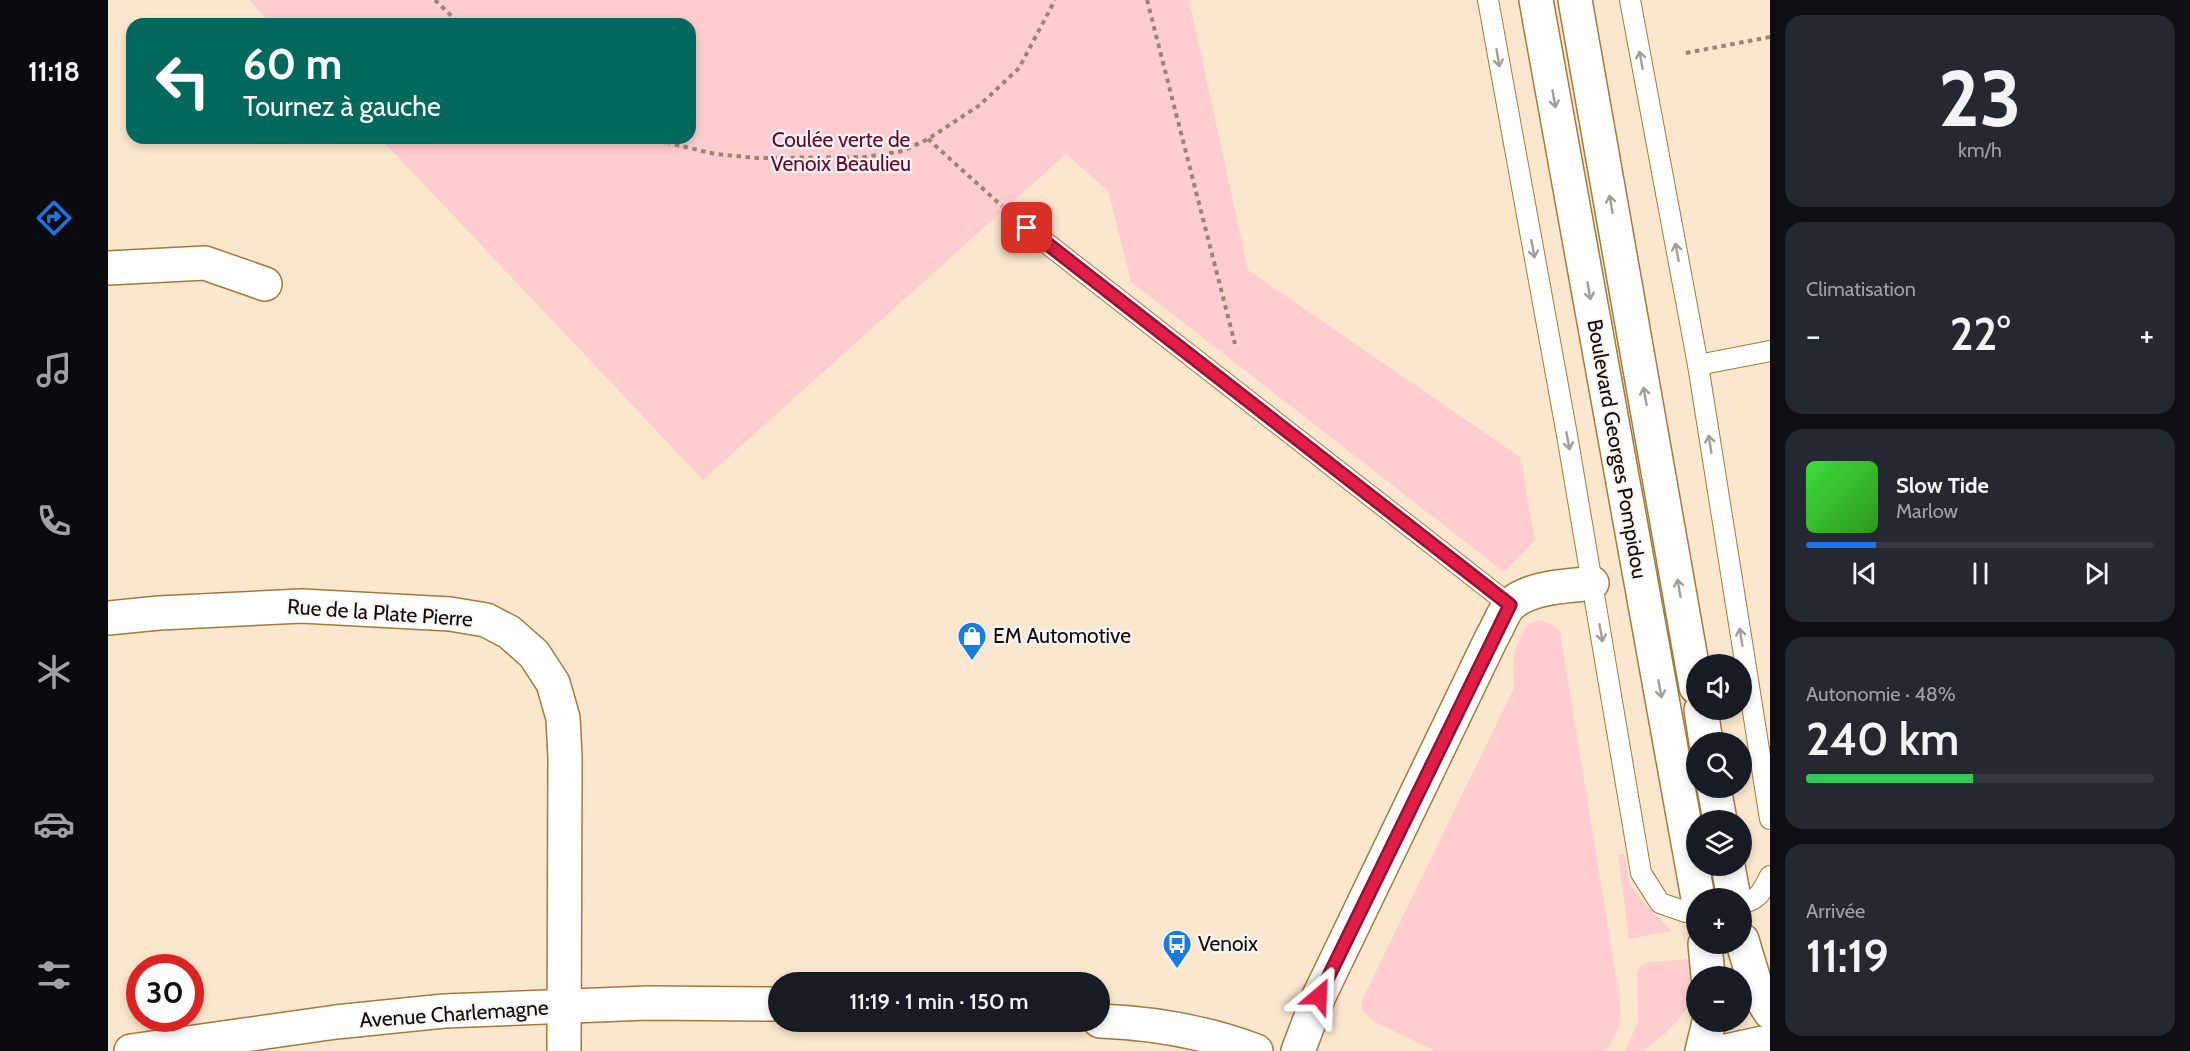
<!DOCTYPE html>
<html lang="fr">
<head>
<meta charset="utf-8">
<style>
  body { margin:0; font-family:Cabin,sans-serif; background:#242831; color:#f1f3f6; height:100vh; display:flex; flex-direction:column; font-size:22px; white-space:nowrap }
  * { box-sizing:border-box; margin:0 }
  p { font-size:20px; color:#9ea1a6 }
  .icon { flex:none; width:33px; height:33px; fill:none; stroke:currentColor; stroke-width:2; stroke-linecap:round; stroke-linejoin:round }
  .map { position:relative; flex:1; overflow:hidden }
  .drawer { display:flex; flex-direction:column; gap:15px; padding:15px; background:#0d0f14; width:420px }
  .drawer>* { flex:none }
  .banner { position:absolute; left:18px; top:18px; width:570px; height:126px; border-radius:18px; box-shadow:0 3px 9px #0003; background:#00695c; color:#fff; overflow:hidden }
  .fabs { position:absolute; left:1578px; top:654px; display:grid; gap:12px }
  .fabs a { display:grid; place-items:center; width:66px; height:66px; border-radius:50%; background:#171b24; box-shadow:0 3px 9px #0003; font-size:30px }
  .speed { position:absolute; left:18px; top:954px; display:flex; gap:12px; font-size:30px; font-weight:700; text-align:center }
  .speed>* { display:grid; place-content:center; width:78px; height:78px; border-radius:50%; background:#171b24; box-shadow:0 3px 9px #0003; line-height:1 }
  .speed .limit { border:9px solid #d22; background:#fff; color:#111 }
  .pin { position:absolute; display:grid; place-items:center; width:51px; height:51px; color:#fff; margin:-26px; border-radius:12px; box-shadow:0 3px 9px #0006 }
  .me { position:absolute; width:66px; margin:-33px; rotate:26deg; stroke-linejoin:round; filter:drop-shadow(0 0 4px #0008) }
  .turn { display:flex; align-items:center; gap:21px; height:126px; padding:0 18px; font-size:27px }
  .turn .icon { width:78px; height:78px; stroke-width:2.5 }
  .turn b { display:block; font-size:42px; line-height:51px }
  .big { font-size:45px; font-weight:600; line-height:1.1 }
  .drawer .widget { flex:1; display:flex; flex-direction:column; justify-content:center; gap:9px; min-width:0; padding:0 21px; border-radius:18px; background:#242831 }
  .drawer .dial { align-items:center; gap:0 }
  .dial b { font-size:78px; line-height:1 }
  .song { display:flex; align-items:center; gap:18px }
  .cover { width:72px; height:72px; border-radius:9px; background:linear-gradient(135deg,hsl(120 70% 55%),hsl(110 70% 35%)) }
  .played { height:6px; border-radius:3px; background:linear-gradient(90deg,#1a73e8 20%,#363941 20%) }
  .keys { display:flex; justify-content:space-around; direction:ltr }
  .heat { display:flex; justify-content:space-between; align-items:center; font-size:33px; direction:ltr }
  .charge { height:9px; border-radius:4px; background:linear-gradient(90deg,#34c759 48%,#363941 0) }
  .trip { position:absolute; left:660px; top:972px; width:342px; height:60px; border-radius:30px; background:#171b24; box-shadow:0 3px 9px #0003; font-weight:600; line-height:60px; text-align:center }
  main { display:flex; flex:1; min-height:0 }
  .tab-bar { display:flex; flex-direction:column; width:108px; justify-content:space-around; align-items:center; background:#090b0e; color:#9ea1a6 }
  .tab-bar .icon { width:42px; height:42px }
  .tab-bar .selected { color:#1a73e8 }
  .tab-bar b { font-size:27px; color:#f1f3f6 }
  .map>svg:first-child { display:block }
  .green { fill:#ffcdd0 }
  .lines { fill:none; stroke-linecap:round; stroke-linejoin:round }
  .service-casing { stroke:#a67938; stroke-width:22 }
  .minor-casing { stroke:#a67938; stroke-width:36 }
  .tertiary-casing { stroke:#a67938; stroke-width:36 }
  .path { stroke:#978674; stroke-width:4; stroke-dasharray:4.5 4.5; stroke-linecap:butt }
  .service { stroke:#fff; stroke-width:20 }
  .minor { stroke:#fff; stroke-width:33 }
  .tertiary { stroke:#fff; stroke-width:33 }
  .oneway { stroke:#a29d99 }
  .route-casing { stroke:#92132f; stroke-width:15 }
  .route { stroke:#e11d48; stroke-width:10 }
  .labels { text-anchor:middle; stroke-width:4.5; stroke-linejoin:round; paint-order:stroke }
  .park-label { font-size:21px; fill:#720022; stroke:#f7f7f7 }
  .street-label { font-size:21px; fill:#170a00; stroke:#f7f7f7 }
  .poi-label { font-size:21px; fill:#170a00; stroke:#f7f7f7; text-anchor:start }
</style>
</head>
<body>
<main>
<nav class="tab-bar">
<b>11:18</b>
<svg class="icon selected" aria-label="directions" viewBox="0 0 24 24"><path d="M12 3l9 9-9 9-9-9zM9 14v-3h6M13 9l2 2-2 2"/></svg>
<svg class="icon" aria-label="music" viewBox="0 0 24 24"><path d="M9 18V5l10-2v13"/><circle cx="6" cy="18" r="3"/><circle cx="16" cy="16" r="3"/></svg>
<svg class="icon" aria-label="phone" viewBox="0 0 24 24"><path d="M5 4h4l2 5-3 2q2 4 5 5l2-3 5 2v4C11 20 4 13 5 4z"/></svg>
<svg class="icon" aria-label="climate" viewBox="0 0 24 24"><path d="M12 3v18M4 7l16 10M4 17L20 7"/></svg>
<svg class="icon" aria-label="car" viewBox="0 0 24 24"><path d="M5 17H2v-5l4-1 3-4h7l3 4 3 1v5h-3M9 17h6M6 11h13"/><circle cx="7" cy="17" r="2"/><circle cx="17" cy="17" r="2"/></svg>
<svg class="icon" aria-label="filters" viewBox="0 0 24 24"><path d="M4 7h16M4 17h16"/><circle cx="9" cy="7" r="2"/><circle cx="15" cy="17" r="2"/></svg>
</nav>
<div class="map">
<svg width="1662" height="1051" viewBox="0 0 1662 1051">
  <rect width="100%" height="100%" fill="#fbe7ce"/>
  <g class="green">
    <path d="M141 0H1081L1140 270 1412 457 1427 540 1396 572 1023 282 1000 191 958 154 595 480 272 138H582V24H164Z"/>
    <path d="M1431 620 1442 624 1452 631 1512 1002C1514 1023 1510 1032 1498 1051H1327L1265 1021 1255 1011 1253 1002 1406 688C1403 656 1405 651 1420 624Z"/>
    <path d="M1516 854 1522 885 1537 904 1564 931 1521 939 1510 855Z"/>
    <path d="M1579 959C1586 965 1586 971 1586 980 1585 1015 1560 1030 1535 1051H1517L1530 1022 1529 974 1532 966 1542 962Z"/>
  </g>
  <g class="lines">
    <g class="service-casing">
      <g id="service">
        <path d="M1380 0 1459 435 1533 873 1552 903 1578 912 1588 911"/>
        <path d="M1522 0 1590 365 1662 819"/>
        <path d="M919 228 1402 605"/>
        <path d="M1590 365 1662 351"/>
        <path d="M1634 903C1651 900 1654 891 1662 876"/>
      </g>
    </g>
    <g class="minor-casing">
      <g id="minor">
        <path d="M0 268 97 263 157 284"/>
        <path d="M0 618 51 613 194 606 342 614 378 620 401 632 426 654 445 683 455 718 457 757 456 1051"/>
        <path d="M1190 1051 1211 996 1384 637C1390 628 1395 611 1403 604 1424 586 1458 587 1484 583"/>
      </g>
    </g>
    <g class="tertiary-casing">
      <g id="tertiary">
        <path d="M1428 0 1590 898"/>
        <path d="M1467 0 1588 687"/>
        <path d="M1593 710 1598 742"/>
        <path d="M1606 788 1612 820"/>
        <path d="M1620 866 1626 898"/>
        <path d="M1634 940 1650 993 1662 1012"/>
        <path d="M1597 944 1600 976"/>
        <path d="M992 1021C1044 1023 1098 1032 1148 1051"/>
        <path d="M23 1051 228 1022 336 1011 540 1003 670 1004"/>
        <path d="M1594 1051 1601 1022"/>
        <path d="M1618 1051 1655 1043 1662 1044"/>
      </g>
    </g>
    <g class="path">
      <path d="M327 0 352 24"/>
      <path d="M1039 0 1127 344"/>
      <path d="M1578 53 1662 37"/>
      <path d="M550 138 565 144 607 154 649 158 757 157 795 151 820 139 872 105 911 68 947 0"/>
      <path d="M820 139 894 206"/>
    </g>
    <use href="#service" class="service"/>
    <use href="#minor" class="minor"/>
    <use href="#tertiary" class="tertiary"/>
  </g>
  <defs><path id="oneway-shaft" d="M-6 0H5M1.5-3L5.5 0L1.5 3" fill="none" stroke-width="1.6" stroke-linecap="round" stroke-linejoin="round" transform="scale(1.5)"/></defs>
  <g class="oneway">
    <use href="#oneway-shaft" transform="translate(1390 58) rotate(80)"/>
    <use href="#oneway-shaft" transform="translate(1533 60) rotate(-100)"/>
    <use href="#oneway-shaft" transform="translate(1446 99) rotate(80)"/>
    <use href="#oneway-shaft" transform="translate(1503 204) rotate(-100)"/>
    <use href="#oneway-shaft" transform="translate(1425 249) rotate(80)"/>
    <use href="#oneway-shaft" transform="translate(1569 252) rotate(-100)"/>
    <use href="#oneway-shaft" transform="translate(1481 291) rotate(80)"/>
    <use href="#oneway-shaft" transform="translate(1537 396) rotate(-100)"/>
    <use href="#oneway-shaft" transform="translate(1460 441) rotate(80)"/>
    <use href="#oneway-shaft" transform="translate(1602 444) rotate(-99)"/>
    <use href="#oneway-shaft" transform="translate(1571 588) rotate(-100)"/>
    <use href="#oneway-shaft" transform="translate(1493 633) rotate(80)"/>
    <use href="#oneway-shaft" transform="translate(1633 637) rotate(-99)"/>
    <use href="#oneway-shaft" transform="translate(1552 689) rotate(80)"/>
  </g>
  <g class="lines">
    <g class="route-casing">
      <path id="route" d="M919 228 1402 605 1211 996"/>
    </g>
    <use href="#route" class="route"/>
  </g>
  <defs>
    <g id="shop-pin" transform="scale(1.5)"><path d="M0 17L-7.5 6A9.5 9.5 0 1 1 7.5 6Z" fill="#157ce4" stroke="#f7f7f7"/><path d="M-5-2.5h2.3a2.7 3.5 0 0 1 5.4 0H5L5.5 6h-11ZM-1.5-2.5h3a1.5 2.3 0 0 0-3 0Z" fill="#fff"/></g>
    <g id="bus-pin" transform="scale(1.5)"><path d="M0 17L-7.5 6A9.5 9.5 0 1 1 7.5 6Z" fill="#157ce4" stroke="#f7f7f7"/><path d="M-5-6H5V4H4V6H2V4H-2V6H-4V4H-5ZM-3.5-4V0h7V-4ZM-3.5 1.2v1.5H-2V1.2ZM2 1.2v1.5H3.5V1.2Z" fill="#fff"/></g>
  </defs>
  <g fill-rule="evenodd">
    <use href="#shop-pin" x="864" y="636"/>
    <use href="#bus-pin" x="1069" y="944"/>
  </g>
  <g class="labels">
    <g class="park-label">
      <text x="733" y="147">Coulée verte de<tspan x="733" dy="24">Venoix Beaulieu</tspan></text>
    </g>
    <g class="street-label">
      <text transform="translate(1509 449) rotate(80)" y="7">Boulevard Georges Pompidou</text>
      <text transform="translate(272 613) rotate(4)" y="7">Rue de la Plate Pierre</text>
      <text transform="translate(346 1014) rotate(-4)" y="7">Avenue Charlemagne</text>
    </g>
    <g class="poi-label">
      <text x="885" y="643">EM Automotive</text>
      <text x="1090" y="951">Venoix</text>
    </g>
  </g>
</svg>
<div class="fabs">
<a><svg class="icon" aria-label="sound" viewBox="0 0 24 24"><path d="M4 9h4l5-4v14l-5-4H4zM17 9q2 3 0 6"/></svg></a>
<a><svg class="icon" aria-label="search" viewBox="0 0 24 24"><circle cx="10" cy="10" r="6"/><path d="M15 15l6 6"/></svg></a>
<a><svg class="icon" aria-label="layers" viewBox="0 0 24 24"><path d="M12 4l9 5-9 5-9-5zM3 14l9 5 9-5"/></svg></a>
<a>+</a>
<a>−</a>
</div>
<div class="speed"><div class="limit">30</div></div>
<div class="pin" style="left:919px;top:228px;background:#d93025"><svg class="icon" aria-label="arrive" viewBox="0 0 24 24"><path d="M6 21V4h12l-3 4 3 4H6"/></svg></div>
<svg class="me" style="left:1211px;top:996px" viewBox="-20 -20 40 40"><path d="M0-17L14 15 0 8-14 15z" fill="#e11d48" stroke="#fff" stroke-width="4"/></svg>
<div class="trip">11:19 · 1 min · 150 m</div>
<div class="banner">
<div class="turn"><svg class="icon" aria-label="left" viewBox="0 0 24 24"><path d="M17 20v-9H6M10 6l-5 5 5 5"/></svg><div><b>60 m</b>Tournez à gauche</div></div>
</div>
</div>
<section class="drawer">
<div class="widget dial"><b>23</b><p>km/h</p></div>
<div class="widget"><p>Climatisation</p>
<div class="heat"><a>−</a><b class="big">22°</b><a>+</a></div>
</div>
<div class="widget">
<div class="song"><i class="cover"></i><div><b>Slow Tide</b><p>Marlow</p></div></div>
<div class="played"></div>
<div class="keys"><svg class="icon" aria-label="previous" viewBox="0 0 24 24"><path d="M18 5L8 12l10 7zM5 5v14"/></svg><svg class="icon" aria-label="pause" viewBox="0 0 24 24"><path d="M8 5v14M16 5v14"/></svg><svg class="icon" aria-label="next" viewBox="0 0 24 24"><path d="M6 5l10 7-10 7zM19 5v14"/></svg></div>
</div>
<div class="widget"><p>Autonomie · 48%</p><b class="big">240 km</b><div class="charge"></div></div>
<div class="widget"><p>Arrivée</p><b class="big">11:19</b></div>
</section>
</main>
</body>
</html>
